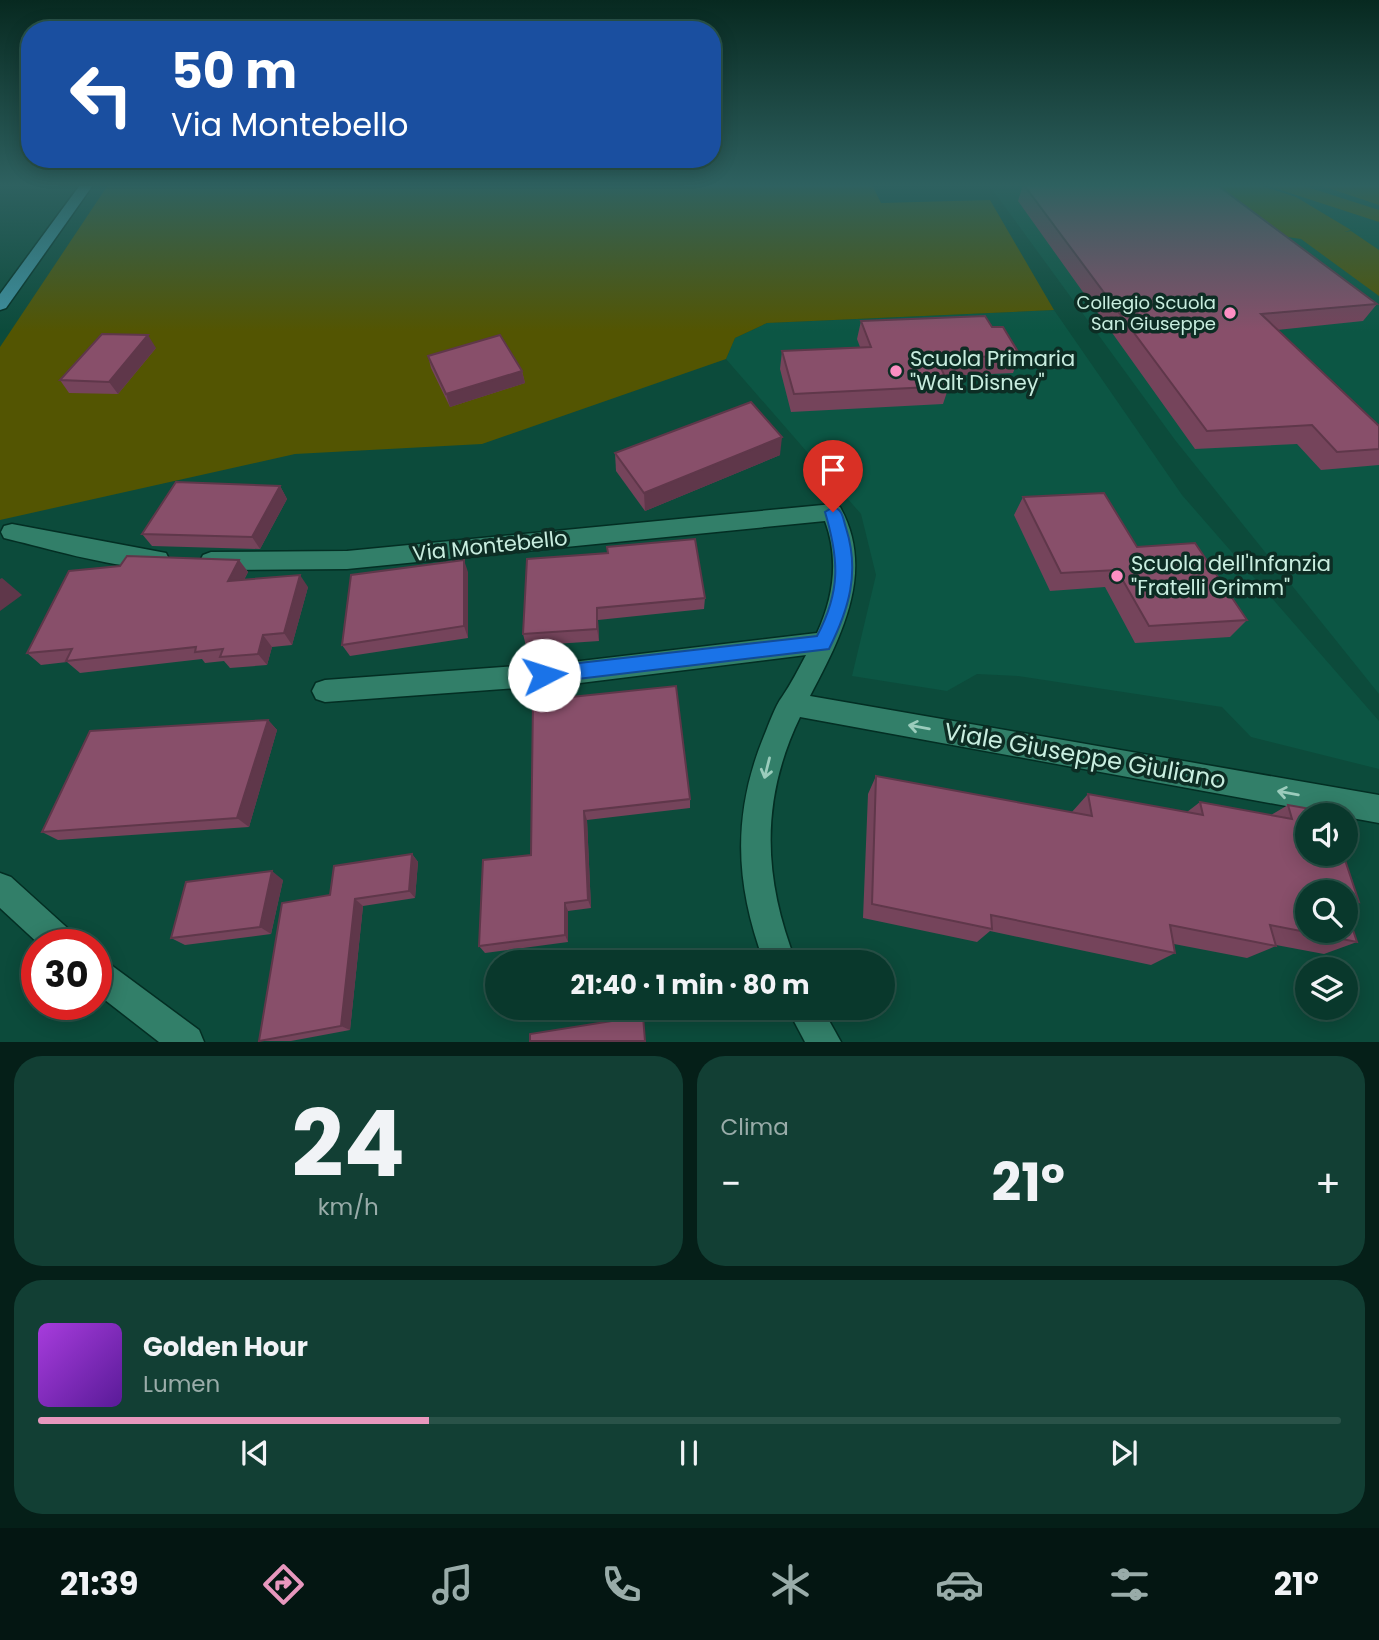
<!DOCTYPE html>
<html lang="it">
<head>
<meta charset="utf-8">
<style>
  body { margin:0; font-family:Poppins,sans-serif; background:#123f34; color:#f1f3f6; height:100vh; display:flex; flex-direction:column; font-size:26px; white-space:nowrap }
  * { box-sizing:border-box; margin:0 }
  p { font-size:23px; color:#99aca9 }
  .icon { flex:none; width:38px; height:38px; fill:none; stroke:currentColor; stroke-width:2; stroke-linecap:round; stroke-linejoin:round }
  .map { position:relative; height:1042px; overflow:hidden }
  .details { display:flex; flex-direction:column; gap:14px; padding:14px; background:#051f18; flex:1 }
  .details>* { flex:none }
  .top-card { position:absolute; left:21px; top:21px; width:700px; height:147px; border-radius:28px; box-shadow:0 4px 18px #0003,0 0 0 2px #295248; background:#1a4fa0; color:#fff; overflow:hidden }
  .buttons { position:absolute; left:1295px; top:803px; display:grid; gap:14px }
  .buttons a { display:grid; place-items:center; width:63px; height:63px; border-radius:50%; background:#09382c; box-shadow:0 4px 18px #0003,0 0 0 2px #295248; font-size:35px }
  .speed { position:absolute; left:21px; top:929px; display:flex; gap:14px; font-size:35px; font-weight:700; text-align:center }
  .speed>* { display:grid; place-content:center; width:91px; height:91px; border-radius:50%; background:#09382c; box-shadow:0 4px 18px #0003,0 0 0 2px #295248; line-height:1 }
  .speed .limit { border:10px solid #d22; background:#fff; color:#111 }
  .pin { position:absolute; display:grid; place-items:center; width:60px; height:60px; color:#fff; margin:-72px -30px; border-radius:50% 50% 50% 0; rotate:-45deg; box-shadow:0 0 7px #0007 }
  .pin .icon { rotate:45deg }
  .me { position:absolute; width:77px; margin:-38px; rotate:85deg; stroke-linejoin:round; filter:drop-shadow(0 0 5px #0008) }
  .turn { display:flex; align-items:center; gap:24px; height:147px; padding:0 35px; font-size:32px }
  .turn .icon { width:91px; height:91px; stroke-width:2.5 }
  .turn b { display:block; font-size:49px; line-height:60px }
  .big { font-size:52px; font-weight:700; line-height:1.1 }
  .details .widget { flex:1; display:flex; flex-direction:column; justify-content:center; gap:10px; min-width:0; padding:0 24px; border-radius:28px; background:#123f34 }
  .details .dial { align-items:center; gap:0 }
  .dial b { font-size:91px; line-height:1 }
  .song { display:flex; align-items:center; gap:21px }
  .cover { width:84px; height:84px; border-radius:10px; background:linear-gradient(135deg,hsl(280 70% 55%),hsl(270 70% 35%)) }
  .played { height:7px; border-radius:4px; background:linear-gradient(90deg,#e797bd 30%,#295248 30%) }
  .keys { display:flex; justify-content:space-around; direction:ltr }
  .heat { display:flex; justify-content:space-between; align-items:center; font-size:38px; direction:ltr }
  .details .tiles { flex:1; display:grid; gap:14px; grid-template-columns:1fr 1fr }
  .widget:last-child { grid-column:span 2 }
  .trip { position:absolute; left:485px; top:950px; width:410px; height:70px; border-radius:35px; background:#09382c; box-shadow:0 4px 18px #0003,0 0 0 2px #295248; font-weight:700; line-height:70px; text-align:center }
  .tab-bar { display:flex; height:112px; justify-content:space-around; align-items:center; background:#041612; color:#99aca9 }
  .tab-bar .icon { width:49px; height:49px }
  .tab-bar .selected { color:#e797bd }
  .tab-bar b { font-size:32px; color:#f1f3f6 }
  .map>svg:first-child { display:block }
  .built { fill:#0c5644 }
  .green { fill:#535502 }
  .lines { fill:none; stroke-linecap:round; stroke-linejoin:round }
  .minor-casing { stroke:#032e23; stroke-width:3 }
  .primary-casing { stroke:#032e23; stroke-width:3 }
  .minor { fill:#327f69; fill-rule:evenodd }
  .primary { fill:#3e91a0; fill-rule:evenodd }
  .wall { fill:#75445b }
  .shaded-wall { fill:#5f374a }
  .building { fill:#884f6a; stroke:#5f374a; stroke-width:2 }
  .oneway { stroke:#9bccbc }
  .route { fill:#1a73e8; stroke:#114b97; stroke-width:2 }
  .poi-dot { fill:#fc8fc3; stroke:#0d2d24; stroke-width:2.5 }
  .labels { text-anchor:middle; stroke-width:7; stroke-linejoin:round; paint-order:stroke }
  .far-poi-label { font-size:18px; fill:#c8eddf; stroke:#0d2d24; text-anchor:end }
  .poi-label { font-size:21px; fill:#c8eddf; stroke:#0d2d24; text-anchor:start }
  .street-label { font-size:21px; fill:#c8eddf; stroke:#0d2d24 }
  .near-street-label { font-size:24px; fill:#c8eddf; stroke:#0d2d24 }
</style>
</head>
<body>
<div class="map">
<svg width="1379" height="1042" viewBox="0 0 1379 1042">
  <rect width="100%" height="100%" fill="#0c4b3b"/>
  <g class="built">
    <path d="M989 185H1379V694L1175 440Z"/>
    <path d="M1054 310 1182 495 1379 721V769L1251 737 1222 707 1018 676 977 674 947 691 852 676 876 575 861 514 726 359 735 338 767 323Z"/>
  </g>
  <g class="green">
    <path d="M108 185H872L881 203 990 200 1054 310 767 323 735 338 726 359 482 444 295 454 0 520V347Z"/>
    <path d="M1207 185H1259L1296 197 1351 230 1344 232 1351 231 1379 250V296L1301 239 1281 236Z"/>
    <path d="M1265 185H1301L1379 210V222Z"/>
    <path d="M1319 185H1379V205Z"/>
  </g>
  <g class="lines">
    <g class="minor-casing">
      <g id="minor">
        <path d="M833 504 840 507C876 571 841 637 810 696L1379 795V823L800 717C760 800 763 878 796 962H764C735 884 732 814 764 736 769 724 775 706 782 697 791 684 798 670 806 655L572 684 325 702 316 699 312 691 316 683 325 680 572 662 817 633C834 596 839 559 825 521L347 569 211 570 203 567 200 561 203 555 211 552 347 551Z"/>
        <path d="M12 524 166 553 169 559 166 565C136 575 46 548 12 540L4 538 1 532 4 526Z"/>
        <path d="M0 873 11 877 74 934 79 945H40L0 908Z"/>
        <path d="M96 957 107 962 199 1030 204 1042H159L96 993Z"/>
        <path d="M787 1008H822L841 1042H805Z"/>
      </g>
    </g>
    <g class="primary-casing">
      <path id="primary" d="M80 185H93L6 308 0 310V294Z"/>
    </g>
    <use href="#minor" class="minor"/>
    <use href="#primary" class="primary"/>
  </g>
  <g class="wall">
    <path d="M1023 185H1217L1377 304 1363 321 1277 330 1379 426V465L1321 470 1297 444 1195 449 1018 201Z"/>
    <path d="M861 321 992 327 1020 355 1013 373 945 376 949 386 943 404 791 412 780 369 782 351 860 347 857 339Z"/>
    <path d="M156 348 118 394 69 393 60 380Z"/>
    <path d="M428 356 522 371 525 383 450 407 431 368Z"/>
    <path d="M615 453 780 455 645 511 616 471Z"/>
    <path d="M280 486 287 499 260 549 152 546 142 534Z"/>
    <path d="M1023 497 1137 547 1247 620 1230 637 1135 643 1105 587 1050 591 1014 515Z"/>
    <path d="M608 553 705 598 704 609 598 620 599 641 526 646 523 634Z"/>
    <path d="M239 560 248 572 244 580 308 587 292 645 272 647 267 665 230 668 224 661 205 663 202 659 80 673 67 662 41 665 27 653Z"/>
    <path d="M468 572V638L350 656 342 645Z"/>
    <path d="M533 701 690 799V808L587 820 591 908 568 911V942L485 953 479 946 531 855Z"/>
    <path d="M268 720 277 730 249 827 58 840 42 832Z"/>
    <path d="M876 776 1071 813 1088 794 1187 812 1200 802 1271 815 1288 805 1359 902 1346 908V892H1307L1357 942 1324 954 1276 945V946L1247 958 1174 944 1175 953 1151 965 990 931 977 942 863 918 868 794Z"/>
    <path d="M412 854 418 862 415 898 363 906 350 1030 291 1041H259L330 895Z"/>
    <path d="M283 880 271 934 185 945 171 938Z"/>
  </g>
  <g class="shaded-wall">
    <path d="M148 335 156 348 118 394 109 382Z"/>
    <path d="M522 371 525 383 450 407 446 394Z"/>
    <path d="M782 437 780 455 645 511 644 493Z"/>
    <path d="M280 486 287 499 260 549 252 537Z"/>
    <path d="M239 560 248 572 237 593 228 581Z"/>
    <path d="M464 560 468 572V638L464 626Z"/>
    <path d="M300 575 308 587 292 645 284 633Z"/>
    <path d="M2 578 22 595 0 611V579Z"/>
    <path d="M597 608 598 620 599 641 597 629Z"/>
    <path d="M263 635 272 647 267 665 258 654Z"/>
    <path d="M268 720 277 730 249 827 237 818Z"/>
    <path d="M584 811 587 820 591 908 588 900Z"/>
    <path d="M412 854 418 862 415 898 409 891Z"/>
    <path d="M272 871 283 880 271 934 260 927Z"/>
    <path d="M355 899 363 906 350 1030 341 1026Z"/>
    <path d="M565 903 568 911V942L565 935Z"/>
  </g>
  <g class="building">
    <path d="M1024 185H1217L1377 304 1261 314 1379 426V449L1337 452 1312 425 1207 431Z"/>
    <path d="M985 316 992 327H1003L1020 355 937 359 949 386 794 394 782 351 871 347 861 321Z"/>
    <path d="M102 334 148 335 109 382 60 380Z"/>
    <path d="M500 335 522 371 446 394 428 356Z"/>
    <path d="M751 402 782 437 644 493 615 453Z"/>
    <path d="M176 482 280 486 252 537 142 534Z"/>
    <path d="M1104 493 1137 547 1195 543 1247 620 1149 626 1117 570 1061 573 1023 497Z"/>
    <path d="M695 539 705 598 597 608V629L523 634 527 559 608 553 607 547Z"/>
    <path d="M127 556 239 560 228 581 300 575 284 633 263 635 258 654 220 657 223 649 195 652 196 647 66 661 72 649 27 653 69 571 120 566Z"/>
    <path d="M464 560V626L342 645 351 575Z"/>
    <path d="M676 686 690 799 584 811 588 900 565 903V935L479 946 483 860 531 855 533 701Z"/>
    <path d="M268 720 237 818 42 832 90 731Z"/>
    <path d="M876 776 1092 816 1088 794 1203 815 1200 802 1292 819 1288 805 1328 812 1329 816H1307V854H1343L1359 902 1346 899V892H1307V931H1346V909L1357 942 1270 925 1276 946 1170 925 1175 953 991 915 992 929 872 904Z"/>
    <path d="M412 854 409 891 355 899 341 1026 259 1041 282 903 330 895 334 866Z"/>
    <path d="M272 871 260 927 171 938 186 882Z"/>
    <path d="M643 1016 645 1041H530V1034Z"/>
  </g>
  <defs><path id="oneway-shaft" d="M-6 0H5M1.5-3L5.5 0L1.5 3" fill="none" stroke-width="1.6" stroke-linecap="round" stroke-linejoin="round" transform="scale(1.75)"/></defs>
  <g class="oneway">
    <use href="#oneway-shaft" transform="translate(919 727) rotate(-170)"/>
    <use href="#oneway-shaft" transform="translate(767 768) rotate(104)"/>
    <use href="#oneway-shaft" transform="translate(1288 793) rotate(-170)"/>
  </g>
  <linearGradient id="sky" x2="0" y2="1"><stop stop-color="#072920"/><stop offset="0.56" stop-color="#2e6160"/><stop offset="1" stop-color="#2e6160" stop-opacity="0"/></linearGradient>
  <rect width="1379" height="331" fill="url(#sky)"/>
  <path class="route" d="M833 507C843 509 843 519 846 528 860 572 849 609 829 649L544 683 538 681 535 675 538 669 544 667 817 636C841 591 839 559 825 512Z"/>
  <g class="poi-dot">
    <circle cx="1230" cy="313" r="7"/>
    <circle cx="896" cy="371" r="7"/>
    <circle cx="1117" cy="576" r="7"/>
  </g>
  <g class="labels">
    <g class="far-poi-label">
      <text x="1216" y="309">Collegio Scuola<tspan x="1216" dy="21">San Giuseppe</tspan></text>
    </g>
    <g class="poi-label">
      <text x="910" y="366">Scuola Primaria<tspan x="910" dy="24">"Walt Disney"</tspan></text>
      <text x="1131" y="571">Scuola dell'Infanzia<tspan x="1131" dy="24">"Fratelli Grimm"</tspan></text>
    </g>
    <g class="street-label">
      <text transform="translate(490 546) rotate(-6)" y="7">Via Montebello</text>
    </g>
    <g class="near-street-label">
      <text transform="translate(1085 756) rotate(10)" y="8">Viale Giuseppe Giuliano</text>
    </g>
  </g>
</svg>
<div class="buttons">
<a><svg class="icon" aria-label="sound" viewBox="0 0 24 24"><path d="M4 9h4l5-4v14l-5-4H4zM17 9q2 3 0 6"/></svg></a>
<a><svg class="icon" aria-label="search" viewBox="0 0 24 24"><circle cx="10" cy="10" r="6"/><path d="M15 15l6 6"/></svg></a>
<a><svg class="icon" aria-label="layers" viewBox="0 0 24 24"><path d="M12 4l9 5-9 5-9-5zM3 14l9 5 9-5"/></svg></a>
</div>
<div class="speed"><div class="limit">30</div></div>
<div class="pin" style="left:833px;top:512px;background:#d93025"><svg class="icon" aria-label="arrive" viewBox="0 0 24 24"><path d="M6 21V4h12l-3 4 3 4H6"/></svg></div>
<svg class="me" style="left:544px;top:675px" viewBox="-20 -20 40 40"><circle r="19" fill="#fff"/><path d="M0-13L10 11 0 6-10 11z" fill="#1a73e8"/></svg>
<div class="trip">21:40 · 1 min · 80 m</div>
<div class="top-card">
<div class="turn"><svg class="icon" aria-label="left" viewBox="0 0 24 24"><path d="M17 20v-9H6M10 6l-5 5 5 5"/></svg><div><b>50 m</b>Via Montebello</div></div>
</div>
</div>
<section class="details">
<div class="tiles">
<div class="widget dial"><b>24</b><p>km/h</p></div>
<div class="widget"><p>Clima</p>
<div class="heat"><a>−</a><b class="big">21°</b><a>+</a></div>
</div>
<div class="widget">
<div class="song"><i class="cover"></i><div><b>Golden Hour</b><p>Lumen</p></div></div>
<div class="played"></div>
<div class="keys"><svg class="icon" aria-label="previous" viewBox="0 0 24 24"><path d="M18 5L8 12l10 7zM5 5v14"/></svg><svg class="icon" aria-label="pause" viewBox="0 0 24 24"><path d="M8 5v14M16 5v14"/></svg><svg class="icon" aria-label="next" viewBox="0 0 24 24"><path d="M6 5l10 7-10 7zM19 5v14"/></svg></div>
</div>
</div>
</section>
<nav class="tab-bar">
<b>21:39</b>
<svg class="icon selected" aria-label="directions" viewBox="0 0 24 24"><path d="M12 3l9 9-9 9-9-9zM9 14v-3h6M13 9l2 2-2 2"/></svg>
<svg class="icon" aria-label="music" viewBox="0 0 24 24"><path d="M9 18V5l10-2v13"/><circle cx="6" cy="18" r="3"/><circle cx="16" cy="16" r="3"/></svg>
<svg class="icon" aria-label="phone" viewBox="0 0 24 24"><path d="M5 4h4l2 5-3 2q2 4 5 5l2-3 5 2v4C11 20 4 13 5 4z"/></svg>
<svg class="icon" aria-label="climate" viewBox="0 0 24 24"><path d="M12 3v18M4 7l16 10M4 17L20 7"/></svg>
<svg class="icon" aria-label="car" viewBox="0 0 24 24"><path d="M5 17H2v-5l4-1 3-4h7l3 4 3 1v5h-3M9 17h6M6 11h13"/><circle cx="7" cy="17" r="2"/><circle cx="17" cy="17" r="2"/></svg>
<svg class="icon" aria-label="filters" viewBox="0 0 24 24"><path d="M4 7h16M4 17h16"/><circle cx="9" cy="7" r="2"/><circle cx="15" cy="17" r="2"/></svg>
<b>21°</b>
</nav>
</body>
</html>
